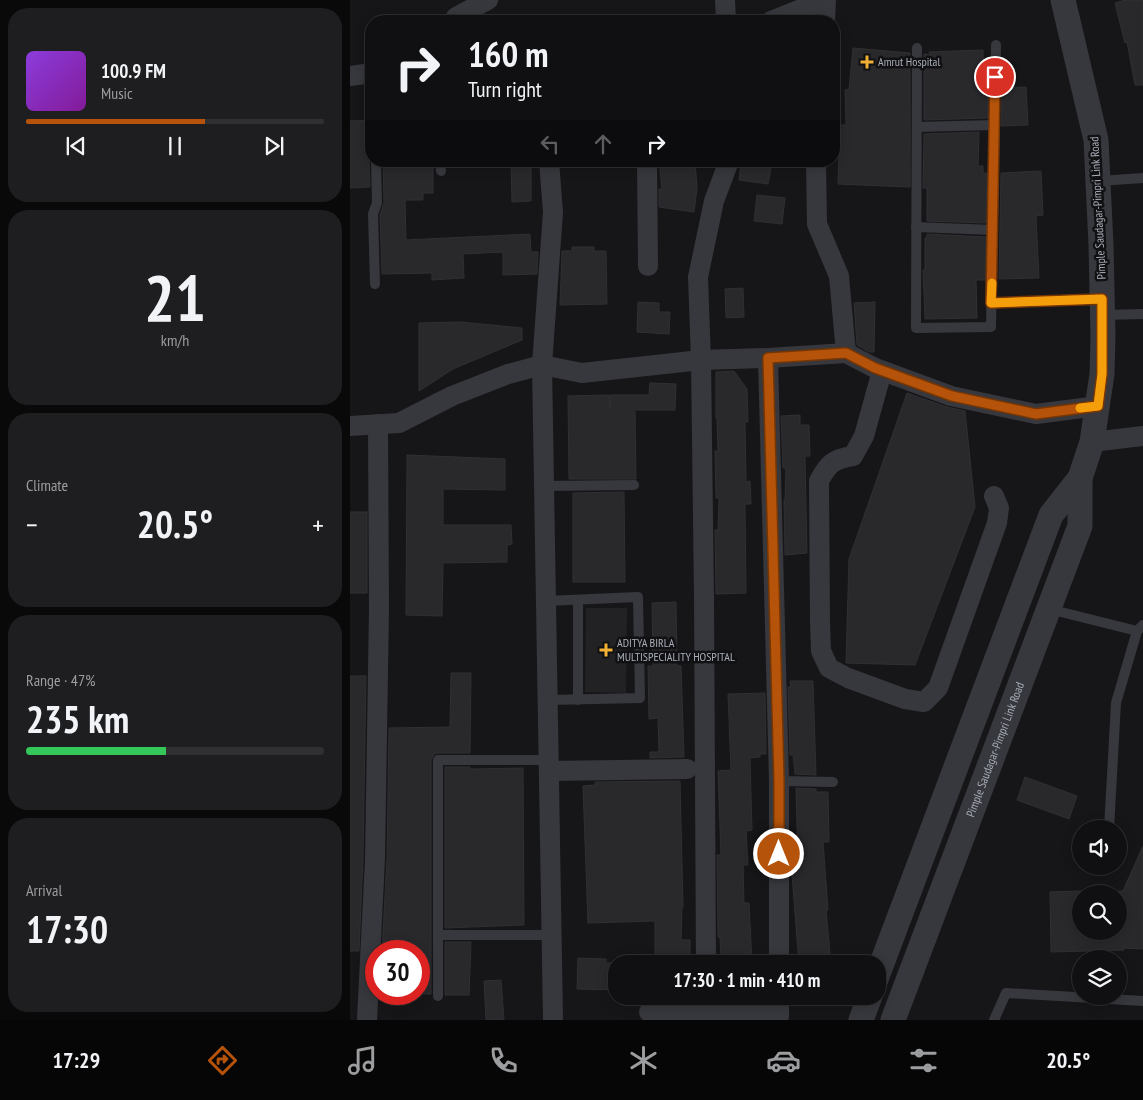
<!DOCTYPE html>
<html lang="en">
<head>
<meta charset="utf-8">
<style>
  body { margin:0; font-family:"PT Sans Narrow",sans-serif; background:#1e1e20; color:#f1f3f6; height:100vh; display:flex; flex-direction:column; font-size:19px; white-space:nowrap }
  * { box-sizing:border-box; margin:0 }
  p { font-size:16px; color:#9c9d9f }
  .icon { flex:none; width:28px; height:28px; fill:none; stroke:currentColor; stroke-width:2; stroke-linecap:round; stroke-linejoin:round }
  .map { position:relative; flex:1; overflow:hidden }
  .side { display:flex; flex-direction:column; gap:8px; padding:8px; background:#09090a; width:350px }
  .side>* { flex:none }
  .top-card { position:absolute; left:15px; top:15px; width:475px; height:152px; border-radius:20px; box-shadow:0 2px 12px #0003,0 0 0 1px #303032; background:#101012; color:#f1f3f6; overflow:hidden }
  .tools { position:absolute; left:722px; top:820px; display:grid; gap:10px }
  .tools a { display:grid; place-items:center; width:55px; height:55px; border-radius:50%; background:#101012; box-shadow:0 2px 12px #0003,0 0 0 1px #303032; font-size:25px }
  .speed { position:absolute; left:15px; top:940px; display:flex; gap:10px; font-size:25px; font-weight:700; text-align:center }
  .speed>* { display:grid; place-content:center; width:65px; height:65px; border-radius:50%; background:#101012; box-shadow:0 2px 12px #0003,0 0 0 1px #303032; line-height:1 }
  .speed .limit { border:8px solid #d22; background:#fff; color:#111 }
  .pin { position:absolute; display:grid; place-items:center; width:42px; height:42px; color:#fff; margin:-21px; border:2px solid #fff; border-radius:50%; box-shadow:0 1px 5px #0007 }
  .me { position:absolute; width:55px; margin:-28px; rotate:0deg; stroke-linejoin:round; filter:drop-shadow(0 0 4px #0008) }
  .turn { display:flex; align-items:center; gap:18px; height:105px; padding:0 20px; font-size:22px }
  .turn .icon { width:65px; height:65px; stroke-width:2.5 }
  .turn b { display:block; font-size:35px; line-height:42px }
  .lanes { display:flex; align-items:center; height:48px; padding:0 20px; background:#0003; justify-content:center; gap:25px; direction:ltr }
  .lanes .off { opacity:.35 }
  .big { font-size:38px; font-weight:800; line-height:1.1 }
  .side .tile { flex:1; display:flex; flex-direction:column; justify-content:center; gap:8px; min-width:0; padding:0 18px; border-radius:20px; background:#1e1e20 }
  .side .dial { align-items:center; gap:0 }
  .dial b { font-size:65px; line-height:1 }
  .song { display:flex; align-items:center; gap:15px }
  .cover { width:60px; height:60px; border-radius:8px; background:linear-gradient(135deg,hsl(270 70% 55%),hsl(290 70% 35%)) }
  .played { height:5px; border-radius:2px; background:linear-gradient(90deg,#b45309 60%,#303032 60%) }
  .keys { display:flex; justify-content:space-around; direction:ltr }
  .heat { display:flex; justify-content:space-between; align-items:center; font-size:28px; direction:ltr }
  .charge { height:8px; border-radius:4px; background:linear-gradient(90deg,#34c759 47%,#303032 0) }
  .trip { position:absolute; left:258px; top:955px; width:278px; height:50px; border-radius:20px; background:#101012; box-shadow:0 2px 12px #0003,0 0 0 1px #303032; font-weight:800; line-height:50px; text-align:center }
  .tabs { display:flex; height:80px; justify-content:space-around; align-items:center; background:#060607; color:#9c9d9f }
  .tabs .icon { width:35px; height:35px }
  .tabs .selected { color:#b45309 }
  .tabs b { font-size:22px; color:#f1f3f6 }
  main { display:flex; flex:1; min-height:0 }
  .map>svg:first-child { display:block }
  .built { fill:#222225 }
  .building { fill:#29292c; stroke:#303034 }
  .lines { fill:none; stroke-linecap:round; stroke-linejoin:round }
  .service { stroke:#37383d; stroke-width:10 }
  .minor { stroke:#37383d; stroke-width:20 }
  .tertiary { stroke:#37383d; stroke-width:25 }
  .route-casing { stroke:#753606; stroke-width:12 }
  .route { stroke:#b45309; stroke-width:9 }
  .slow { stroke:#f59e0b; stroke-width:9 }
  .poi-dot { fill:#f2b134; stroke:#111113; stroke-width:2 }
  .labels { text-anchor:middle; stroke-width:5; stroke-linejoin:round; paint-order:stroke }
  .poi-label { font-size:12px; fill:#a8adb8; stroke:#111113; text-anchor:start }
  .street-label { font-size:12px; fill:#a8adb8; stroke:#111113 }
</style>
</head>
<body>
<main>
<section class="side">
<div class="tile">
<div class="song"><i class="cover"></i><div><b>100.9 FM</b><p>Music</p></div></div>
<div class="played"></div>
<div class="keys"><svg class="icon" aria-label="previous" viewBox="0 0 24 24"><path d="M18 5L8 12l10 7zM5 5v14"/></svg><svg class="icon" aria-label="pause" viewBox="0 0 24 24"><path d="M8 5v14M16 5v14"/></svg><svg class="icon" aria-label="next" viewBox="0 0 24 24"><path d="M6 5l10 7-10 7zM19 5v14"/></svg></div>
</div>
<div class="tile dial"><b>21</b><p>km/h</p></div>
<div class="tile"><p>Climate</p>
<div class="heat"><a>−</a><b class="big">20.5°</b><a>+</a></div>
</div>
<div class="tile"><p>Range · 47%</p><b class="big">235 km</b><div class="charge"></div></div>
<div class="tile"><p>Arrival</p><b class="big">17:30</b></div>
</section>
<div class="map">
<svg width="793" height="1020" viewBox="0 0 793 1020">
  <rect width="100%" height="100%" fill="#161618"/>
  <path class="built" d="M236 608H277L276 693 235 692Z"/>
  <g class="building">
    <path d="M775 0H793V85H785L777 42 775 43 765 3Z"/>
    <path d="M503 48 560 53V187L488 184 490 125H496L495 90H499Z"/>
    <path d="M633 50 634 89 638 88V118L574 120V54L580 55 579 52Z"/>
    <path d="M676 87 678 125 651 126 652 88Z"/>
    <path d="M20 120 21 156 19 161 20 187 0 188V121Z"/>
    <path d="M629 132 628 166H633V173H637L636 223 577 221V188H573L574 134Z"/>
    <path d="M33 161H83V193H73V200H55L56 240 180 234 181 252H188L187 274 153 275V252L113 254 114 278 82 280V273L32 274 30 215 34 203Z"/>
    <path d="M161 161H181V201L162 202Z"/>
    <path d="M309 161H345L347 188 344 212 309 207V189H312Z"/>
    <path d="M391 161H412V166L421 168 418 184 389 180Z"/>
    <path d="M691 171 693 215 686 216 689 278 649 279 651 173Z"/>
    <path d="M407 195 435 198 432 224 404 221Z"/>
    <path d="M577 234 636 237 635 280H626L627 318 575 319 573 270H575V238H577Z"/>
    <path d="M222 247H244V251H256L257 304 210 305 212 251H222Z"/>
    <path d="M393 288 394 317 376 318 375 289Z"/>
    <path d="M288 302 309 303V312H320L319 334 287 332Z"/>
    <path d="M525 302 524 352H519L507 345 504 303Z"/>
    <path d="M111 322 172 328V340L103 369 69 391V323Z"/>
    <path d="M384 371 397 389 398 422H395L396 482 400 481 401 504H395L396 593 366 594 365 530H368L369 498H366L365 451H368L367 418H366V372Z"/>
    <path d="M300 383 326 384 325 410H285L286 479H219L218 396 259 395 260 410V395H299Z"/>
    <path d="M557 393 597 407 615 411 625 507 565 665 496 663 499 559Z"/>
    <path d="M450 415V425H459L460 456H455L457 553 435 555 434 500H435L436 468H433L431 416Z"/>
    <path d="M57 455 155 459V490L93 489V525H161L162 544 157 545V562L93 563 92 616 56 615Z"/>
    <path d="M274 492 275 582H223V493Z"/>
    <rect x="0" y="512" width="17" height="81"/>
    <path d="M326 602 327 666H331L334 757 300 758V752H309L308 718 299 719 298 666H303L302 603Z"/>
    <path d="M101 673H121L120 753H88L84 754 81 760V994H69V951H32L37 859 39 728 100 727Z"/>
    <path d="M0 676H16L13 859 9 951H0Z"/>
    <path d="M440 681H463L466 775 445 774 443 755H440L438 687H441Z"/>
    <path d="M415 693 416 754H410V757L400 758 402 830 396 831 398 865H393L394 903H399L402 964H375V958H371L370 937H368L367 855H371L368 771 381 770 378 694Z"/>
    <path d="M95 767H120V769L173 768 174 925 95 928Z"/>
    <path d="M675 777 727 796 719 819 667 800Z"/>
    <path d="M330 781 333 907H332L331 940H340V960H337V964H305V921L238 923 233 786 245 785V782Z"/>
    <path d="M446 788 466 789V792H478L479 842H473L478 910H476L481 964H449L441 862 448 861Z"/>
    <path d="M793 846V949L774 948V950L701 952 700 892 731 891V931H769V891H773Z"/>
    <path d="M95 942H121L119 995H95Z"/>
    <path d="M228 958 256 959V963H266V990L227 989Z"/>
    <path d="M151 980 154 1020H136L134 981Z"/>
  </g>
  <g class="lines">
    <g class="service">
      <path d="M567 48 566 328 641 327 646 45"/>
      <path d="M567 127 644 125"/>
      <path d="M90 161 91 171"/>
      <path d="M749 181 793 178"/>
      <path d="M566 227 643 230"/>
      <path d="M25 284 23 214 27 203 26 161"/>
      <path d="M641 303 752 299"/>
      <path d="M753 315 793 314"/>
      <path d="M195 486 284 485"/>
      <path d="M196 601 288 597 290 698 198 700"/>
      <path d="M228 601V700"/>
      <path d="M699 609 787 631"/>
      <path d="M199 760H88V935H201"/>
      <path d="M429 781 483 782"/>
      <path d="M759 829 766 703 787 631 793 625"/>
      <path d="M88 996V935"/>
      <path d="M644 1020 656 993 793 1001"/>
    </g>
    <g class="minor">
      <path d="M375 0 376 21"/>
      <path d="M106 17 138 0"/>
      <path d="M421 21 474 0"/>
      <path d="M475 21 476 0"/>
      <path d="M0 76 21 73"/>
      <path d="M199 161 203 212 192 365 203 1020"/>
      <path d="M297 161 298 266"/>
      <path d="M466 161 467 224 489 276 496 353"/>
      <path d="M418 358 429 781V964"/>
      <path d="M532 371 514 436 503 456C483 459 478 464 469 481L470 622 471 651 479 668 498 678 555 699 574 702 588 688 647 523 649 508 644 496"/>
      <path d="M0 426 49 423 102 396 158 374 192 365 232 373 351 360 418 358 496 353 525 368 601 396 686 414 748 406"/>
      <path d="M742 442 793 436"/>
      <path d="M199 771 337 769"/>
      <path d="M356 964 354 597 351 360 348 277 364 201 379 161"/>
      <path d="M299 1012 429 1016V996"/>
      <path d="M17 1020 25 859 29 609 28 424"/>
    </g>
    <g class="tertiary">
      <path d="M526 979 701 515 730 478 742 442 752 374 753 336 751 245 746 140 713 0"/>
      <path d="M511 1020 520 996"/>
      <path id="s1" d="M543 1020 730 526V478"/>
    </g>
  </g>
  <g class="lines">
    <g class="route-casing">
      <path id="route" d="M429 854V781L418 358 496 353 525 368 602 396 686 414 748 406 752 374V299L641 303 645 77"/>
    </g>
    <use href="#route" class="route"/>
    <path class="slow" d="M642 283 641 303 752 299V374L748 406 730 408"/>
  </g>
  <g class="poi-dot">
    <path d="M514.5 54.5h5v5h5v5h-5v5h-5v-5h-5v-5h5z"/>
    <path d="M253.5 642.5h5v5h5v5h-5v5h-5v-5h-5v-5h5z"/>
  </g>
  <g class="labels">
    <g class="poi-label">
      <text x="528" y="66">Amrut Hospital</text>
      <text x="267" y="647">ADITYA BIRLA<tspan x="267" dy="14">MULTISPECIALITY HOSPITAL</tspan></text>
    </g>
    <g class="street-label">
      <text transform="translate(748 208) rotate(-93)" y="4">Pimple Saudagar-Pimpri Link Road</text>
      <text dy="4" stroke="none"><textPath href="#s1" startOffset="289">Pimple Saudagar-Pimpri Link Road</textPath></text>
    </g>
  </g>
</svg>
<div class="tools">
<a><svg class="icon" aria-label="sound" viewBox="0 0 24 24"><path d="M4 9h4l5-4v14l-5-4H4zM17 9q2 3 0 6"/></svg></a>
<a><svg class="icon" aria-label="search" viewBox="0 0 24 24"><circle cx="10" cy="10" r="6"/><path d="M15 15l6 6"/></svg></a>
<a><svg class="icon" aria-label="layers" viewBox="0 0 24 24"><path d="M12 4l9 5-9 5-9-5zM3 14l9 5 9-5"/></svg></a>
</div>
<div class="speed"><div class="limit">30</div></div>
<div class="pin" style="left:645px;top:77px;background:#d93025"><svg class="icon" aria-label="arrive" viewBox="0 0 24 24"><path d="M6 21V4h12l-3 4 3 4H6"/></svg></div>
<svg class="me" style="left:429px;top:854px" viewBox="-20 -20 40 40"><circle r="17" fill="#b45309" stroke="#fff" stroke-width="3"/><path d="M0-11L8 9 0 5-8 9z" fill="#fff"/></svg>
<div class="trip">17:30 · 1 min · 410 m</div>
<div class="top-card">
<div class="turn"><svg class="icon" aria-label="right" viewBox="0 0 24 24"><path d="M7 20v-9h11M14 6l5 5-5 5"/></svg><div><b>160 m</b>Turn right</div></div>
<div class="lanes"><svg class="icon off" aria-label="left" viewBox="0 0 24 24"><path d="M17 20v-9H6M10 6l-5 5 5 5"/></svg><svg class="icon off" aria-label="ahead" viewBox="0 0 24 24"><path d="M12 20V5M6 11l6-6 6 6"/></svg><svg class="icon" aria-label="right" viewBox="0 0 24 24"><path d="M7 20v-9h11M14 6l5 5-5 5"/></svg></div>
</div>
</div>
</main>
<nav class="tabs">
<b>17:29</b>
<svg class="icon selected" aria-label="directions" viewBox="0 0 24 24"><path d="M12 3l9 9-9 9-9-9zM9 14v-3h6M13 9l2 2-2 2"/></svg>
<svg class="icon" aria-label="music" viewBox="0 0 24 24"><path d="M9 18V5l10-2v13"/><circle cx="6" cy="18" r="3"/><circle cx="16" cy="16" r="3"/></svg>
<svg class="icon" aria-label="phone" viewBox="0 0 24 24"><path d="M5 4h4l2 5-3 2q2 4 5 5l2-3 5 2v4C11 20 4 13 5 4z"/></svg>
<svg class="icon" aria-label="climate" viewBox="0 0 24 24"><path d="M12 3v18M4 7l16 10M4 17L20 7"/></svg>
<svg class="icon" aria-label="car" viewBox="0 0 24 24"><path d="M5 17H2v-5l4-1 3-4h7l3 4 3 1v5h-3M9 17h6M6 11h13"/><circle cx="7" cy="17" r="2"/><circle cx="17" cy="17" r="2"/></svg>
<svg class="icon" aria-label="filters" viewBox="0 0 24 24"><path d="M4 7h16M4 17h16"/><circle cx="9" cy="7" r="2"/><circle cx="15" cy="17" r="2"/></svg>
<b>20.5°</b>
</nav>
</body>
</html>
